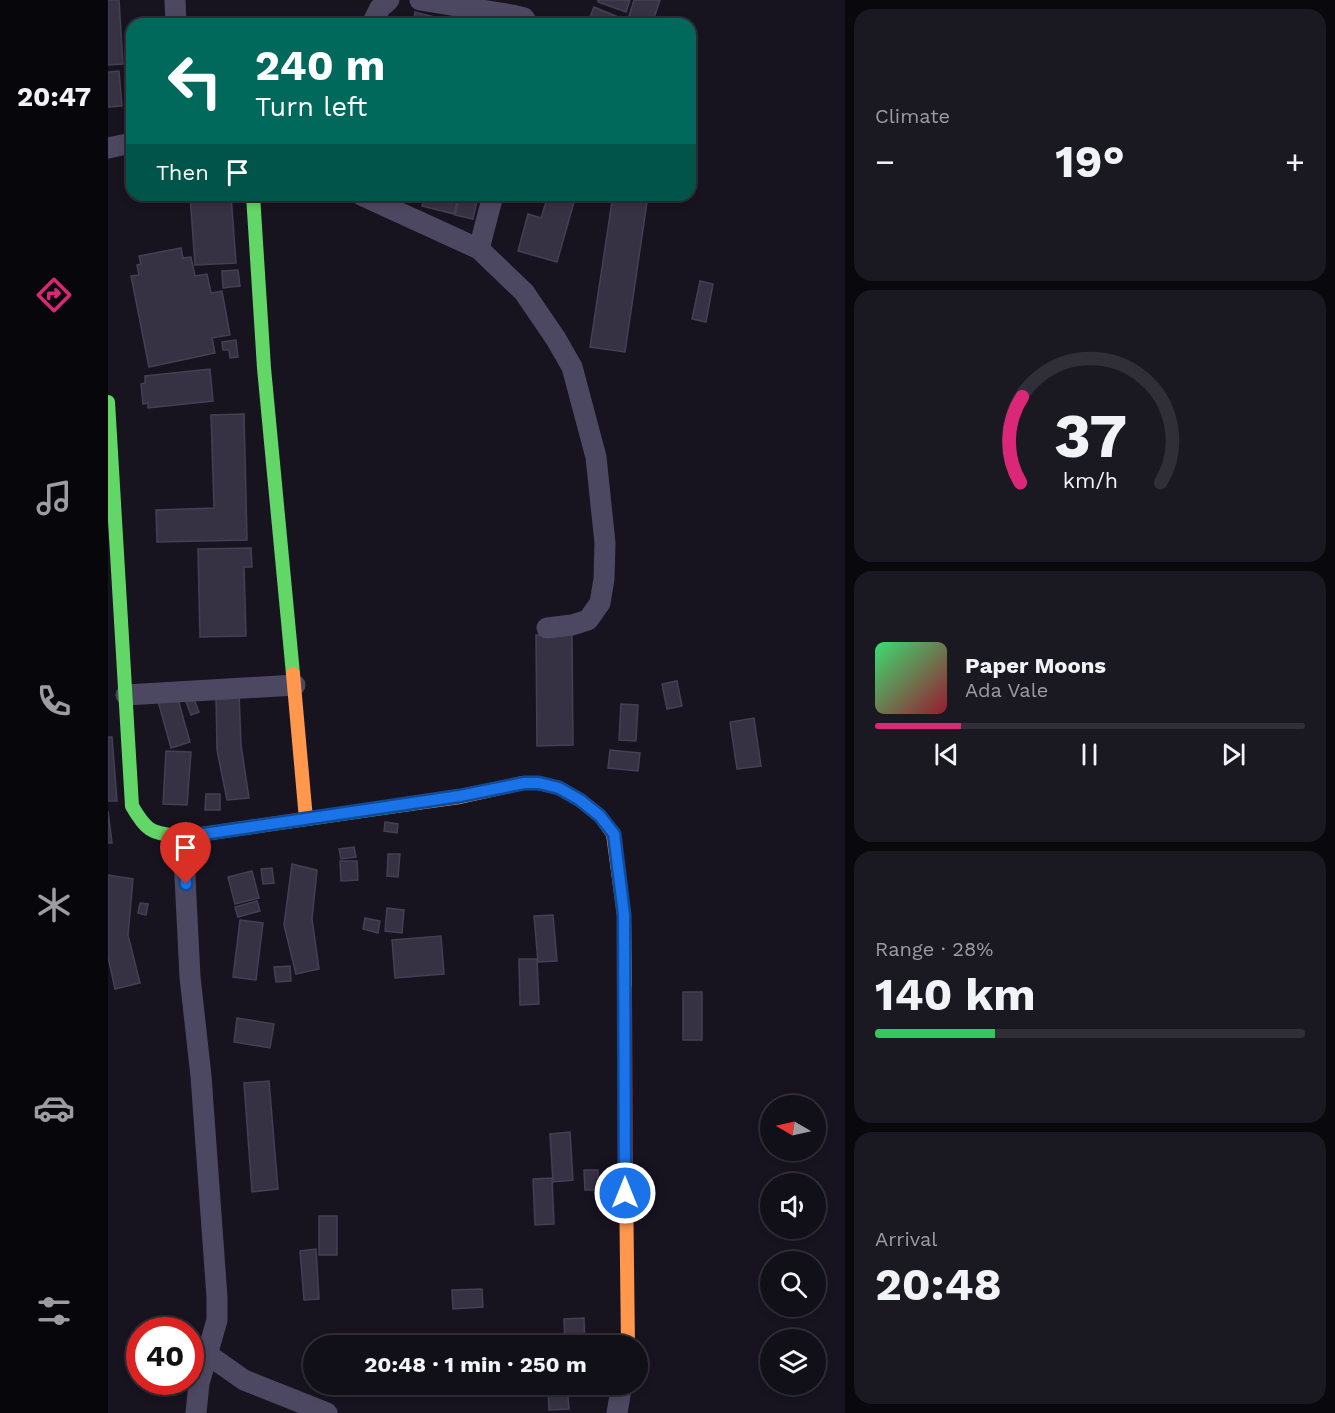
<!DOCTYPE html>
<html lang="en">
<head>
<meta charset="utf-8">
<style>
  body { margin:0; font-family:"Work Sans",sans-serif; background:#1a1821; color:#f1f3f6; height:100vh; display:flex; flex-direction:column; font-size:22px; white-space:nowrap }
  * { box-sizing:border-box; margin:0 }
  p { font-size:20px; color:#9c9ca2 }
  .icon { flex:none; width:33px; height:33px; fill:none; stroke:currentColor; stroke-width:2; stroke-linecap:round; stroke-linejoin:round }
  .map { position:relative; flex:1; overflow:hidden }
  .panel { display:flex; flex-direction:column; gap:9px; padding:9px; background:#09080d; width:490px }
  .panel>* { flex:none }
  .hud { position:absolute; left:18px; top:18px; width:570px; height:183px; border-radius:18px; box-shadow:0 3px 9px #0003,0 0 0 2px #302f37; background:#00695c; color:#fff; overflow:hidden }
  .needle { width:39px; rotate:279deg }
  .fabs { position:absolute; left:652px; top:1095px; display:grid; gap:12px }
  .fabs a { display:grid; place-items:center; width:66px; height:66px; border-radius:50%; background:#110f18; box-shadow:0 3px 9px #0003,0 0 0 2px #302f37; font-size:30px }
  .speed { position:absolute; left:18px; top:1317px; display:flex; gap:12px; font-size:30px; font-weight:700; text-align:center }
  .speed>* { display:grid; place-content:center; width:78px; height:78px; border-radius:50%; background:#110f18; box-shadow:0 3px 9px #0003,0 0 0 2px #302f37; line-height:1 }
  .speed .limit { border:9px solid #d22; background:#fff; color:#111 }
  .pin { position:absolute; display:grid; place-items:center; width:51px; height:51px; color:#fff; margin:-62px -26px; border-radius:50% 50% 50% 0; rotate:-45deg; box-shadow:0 0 6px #0007 }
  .pin .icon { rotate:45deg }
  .me { position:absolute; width:66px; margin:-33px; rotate:0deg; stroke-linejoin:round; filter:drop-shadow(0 0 4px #0008) }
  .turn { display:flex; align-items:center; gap:21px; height:126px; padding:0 30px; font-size:27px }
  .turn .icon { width:78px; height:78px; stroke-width:2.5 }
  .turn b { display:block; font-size:42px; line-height:51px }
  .then { display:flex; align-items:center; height:57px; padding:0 30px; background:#0003; gap:12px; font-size:22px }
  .big { font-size:45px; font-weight:700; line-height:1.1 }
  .panel .tile { flex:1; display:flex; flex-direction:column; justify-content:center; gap:9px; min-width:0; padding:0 21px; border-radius:18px; background:#1a1821 }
  .panel .dial { align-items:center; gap:0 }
  .dial svg { height:156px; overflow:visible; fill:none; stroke:#302f37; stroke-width:7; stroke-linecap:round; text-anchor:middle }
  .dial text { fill:#f1f3f6; stroke:none }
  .song { display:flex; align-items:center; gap:18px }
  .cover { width:72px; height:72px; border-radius:9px; background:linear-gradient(135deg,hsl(140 70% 55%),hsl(350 70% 35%)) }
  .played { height:6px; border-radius:3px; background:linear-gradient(90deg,#db2777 20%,#302f37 20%) }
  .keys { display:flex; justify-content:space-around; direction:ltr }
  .heat { display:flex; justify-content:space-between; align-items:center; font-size:33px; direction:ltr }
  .charge { height:9px; border-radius:4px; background:linear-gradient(90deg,#34c759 28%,#302f37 0) }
  .trip { position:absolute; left:195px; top:1335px; width:345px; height:60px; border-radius:30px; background:#110f18; box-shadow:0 3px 9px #0003,0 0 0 2px #302f37; font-weight:700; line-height:60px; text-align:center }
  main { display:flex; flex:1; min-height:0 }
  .tabs { display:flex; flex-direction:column; width:108px; justify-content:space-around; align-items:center; background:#07060a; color:#9c9ca2 }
  .tabs .icon { width:42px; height:42px }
  .tabs .selected { color:#db2777 }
  .tabs b { font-size:27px; color:#f1f3f6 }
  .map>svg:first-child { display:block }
  .building { fill:#363243; stroke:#453f55; stroke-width:1.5 }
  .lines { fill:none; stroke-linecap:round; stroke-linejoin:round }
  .street { stroke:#4d4861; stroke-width:21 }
  .fast { stroke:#63d668; stroke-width:14 }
  .slow { stroke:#ff974d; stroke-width:14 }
  .jam { stroke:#b3261e; stroke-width:14 }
  .route-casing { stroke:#114b97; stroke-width:15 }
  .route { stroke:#1a73e8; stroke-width:10 }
</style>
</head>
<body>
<main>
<nav class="tabs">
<b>20:47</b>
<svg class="icon selected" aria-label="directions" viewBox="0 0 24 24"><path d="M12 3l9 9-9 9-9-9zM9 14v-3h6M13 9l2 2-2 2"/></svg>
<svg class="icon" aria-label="music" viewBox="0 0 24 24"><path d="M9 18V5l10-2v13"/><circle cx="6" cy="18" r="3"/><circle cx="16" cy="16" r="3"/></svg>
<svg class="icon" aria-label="phone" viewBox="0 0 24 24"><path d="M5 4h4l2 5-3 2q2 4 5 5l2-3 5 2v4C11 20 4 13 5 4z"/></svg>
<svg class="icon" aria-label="climate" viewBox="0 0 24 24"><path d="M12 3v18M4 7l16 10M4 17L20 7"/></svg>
<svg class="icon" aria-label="car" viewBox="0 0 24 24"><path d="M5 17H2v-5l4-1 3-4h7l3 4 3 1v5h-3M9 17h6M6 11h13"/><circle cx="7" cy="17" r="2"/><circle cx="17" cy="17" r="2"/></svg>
<svg class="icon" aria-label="filters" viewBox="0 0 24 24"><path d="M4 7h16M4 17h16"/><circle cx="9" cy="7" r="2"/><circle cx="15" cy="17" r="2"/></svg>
</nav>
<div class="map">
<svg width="737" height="1413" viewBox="0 0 737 1413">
  <rect width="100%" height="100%" fill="#171420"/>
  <g class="building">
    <path d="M0 0H11L15 64 0 65Z"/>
    <path d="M490 0H522L518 12 490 2Z"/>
    <path d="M526 0H552L544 24 521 16Z"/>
    <path d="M486 7 520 21 519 24H479Z"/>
    <path d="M307 12 334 19 332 24H305Z"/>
    <path d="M137 19 152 20V24H137Z"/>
    <path d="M11 71 14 106 0 107V72Z"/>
    <path d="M82 195H123L128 263 87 265Z"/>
    <path d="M317 195H351L346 214 314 206Z"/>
    <path d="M352 195 370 197 365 219 347 215Z"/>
    <path d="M427 195H468L449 262 410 251 420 214 433 218 439 199Z"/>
    <path d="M505 195H540L517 352 482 347Z"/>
    <path d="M73 248 75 258 83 257 87 276 99 274 103 293 114 291 122 335 104 338 107 353 41 367 23 276 31 275 29 265 33 264 31 256Z"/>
    <path d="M130 270 132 286 115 288 114 271Z"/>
    <path d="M592 281 605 284 598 322 584 319Z"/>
    <path d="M128 340 130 357 122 358 121 350H115L114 342Z"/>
    <path d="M102 369 105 401 40 408V403L35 404 33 384 37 383V376Z"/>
    <path d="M136 414 139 540 49 542 48 510 106 508 103 415Z"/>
    <path d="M143 548 144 567H136L138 636 92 637 90 549Z"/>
    <path d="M428 635H464L465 745 429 746Z"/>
    <path d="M569 681 574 706 559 709 554 684Z"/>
    <path d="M131 692 133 745 141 798 119 800 109 750 108 695Z"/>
    <path d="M69 696 82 742 63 748 50 701Z"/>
    <path d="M86 699 91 712 83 715 78 702Z"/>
    <path d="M513 704 530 705 528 741 511 740Z"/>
    <path d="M646 718 653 766 629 769 622 722Z"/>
    <path d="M0 737H4L9 801H0Z"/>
    <path d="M502 750 532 753 530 771 500 768Z"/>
    <path d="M58 751 83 752 79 805 55 804Z"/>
    <path d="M98 794H112V810H97Z"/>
    <path d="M0 811 4 843H0Z"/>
    <path d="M277 822 290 824 289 833 276 831Z"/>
    <path d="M246 847 248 857 233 859 231 849Z"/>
    <path d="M280 854H292L290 877 279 876Z"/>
    <path d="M232 861H249L250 880 233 881Z"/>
    <path d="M184 864 209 870 204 919 211 969 188 974 176 925Z"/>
    <path d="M164 868 166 883 155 884 153 869Z"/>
    <path d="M144 871 151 898 127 904 120 877Z"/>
    <path d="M0 875 25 879 20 935 32 983 7 989 0 957Z"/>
    <path d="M149 901 152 911 130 917 127 907Z"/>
    <path d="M32 903 40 904 38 915 30 913Z"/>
    <path d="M279 908 296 910 294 933 277 931Z"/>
    <path d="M445 915 449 961 430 962 426 916Z"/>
    <path d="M257 918 272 921 270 933 255 929Z"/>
    <path d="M132 920 155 923 148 980 125 977Z"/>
    <path d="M333 936 336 974 287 978 284 940Z"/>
    <path d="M411 959H429L431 1004 412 1005Z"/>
    <path d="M182 966 183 981 168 982 166 967Z"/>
    <rect x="575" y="992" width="19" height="48"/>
    <path d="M129 1018 166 1024 162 1048 126 1042Z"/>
    <path d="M161 1081 170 1189 144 1192 136 1083Z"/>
    <path d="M462 1132 465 1180 445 1182 442 1134Z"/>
    <path d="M476 1170H490V1190H477Z"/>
    <path d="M444 1178 446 1224 427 1225 425 1179Z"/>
    <rect x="211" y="1216" width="18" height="39"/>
    <path d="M208 1249 211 1299 196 1300 192 1251Z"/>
    <path d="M374 1289 375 1307 345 1309 344 1290Z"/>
    <path d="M476 1318 477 1346H457L456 1319Z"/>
    <path d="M440 1384H459L461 1409 441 1410Z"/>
  </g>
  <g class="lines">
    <g class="street">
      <path d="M67 0 68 24"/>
      <path d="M312 0 404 15 416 18 420 24"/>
      <path d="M264 24 272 8 281 0"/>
      <path d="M0 148 24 143"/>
      <path d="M253 195 371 249 416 292 448 339 464 367 488 457 497 543 496 579 492 603 480 620 464 625 439 628"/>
      <path d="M371 249 385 195"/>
      <path d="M18 695 187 685"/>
      <path d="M75 837 82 977 93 1076 109 1297V1320L91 1383 88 1413"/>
      <path d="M99 1354 136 1380 219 1413"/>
      <path d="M509 1413 514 1384"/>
    </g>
    <g class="fast">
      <path d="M145 195 156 368 185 674"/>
      <path d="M0 402 24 806C40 834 44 832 75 837L309 803"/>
    </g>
    <g class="slow">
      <path d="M185 674 198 819"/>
      <path d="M309 803 352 797 415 783H431L451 788 472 800 492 816 505 834 516 915 517 989"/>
      <path d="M518 1181 520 1346"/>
    </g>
    <path class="jam" d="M517 989 518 1181"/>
  </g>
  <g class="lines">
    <g class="route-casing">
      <path id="route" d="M78 884 75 837 352 796 416 783H431L451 788 472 800 492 816 506 834 516 915 517 1193"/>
    </g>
    <use href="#route" class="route"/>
  </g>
</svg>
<div class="fabs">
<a><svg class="needle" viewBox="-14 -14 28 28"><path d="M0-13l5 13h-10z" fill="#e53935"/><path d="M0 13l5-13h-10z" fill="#9c9ca2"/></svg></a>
<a><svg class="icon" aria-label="sound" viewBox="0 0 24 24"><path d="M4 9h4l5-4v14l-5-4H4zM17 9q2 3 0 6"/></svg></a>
<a><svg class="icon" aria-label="search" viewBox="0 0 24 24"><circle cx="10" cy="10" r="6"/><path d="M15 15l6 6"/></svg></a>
<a><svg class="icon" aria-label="layers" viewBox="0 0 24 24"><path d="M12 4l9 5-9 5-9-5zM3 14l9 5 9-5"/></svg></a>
</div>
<div class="speed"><div class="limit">40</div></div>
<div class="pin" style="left:78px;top:884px;background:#d93025"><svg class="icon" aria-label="arrive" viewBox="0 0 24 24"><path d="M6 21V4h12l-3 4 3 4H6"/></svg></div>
<svg class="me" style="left:517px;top:1193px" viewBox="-20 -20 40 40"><circle r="17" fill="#1a73e8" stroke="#fff" stroke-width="3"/><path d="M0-11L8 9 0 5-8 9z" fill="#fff"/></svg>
<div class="trip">20:48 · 1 min · 250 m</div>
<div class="hud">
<div class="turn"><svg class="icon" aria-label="left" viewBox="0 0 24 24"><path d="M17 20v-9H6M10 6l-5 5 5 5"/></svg><div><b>240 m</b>Turn left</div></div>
<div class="then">Then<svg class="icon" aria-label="arrive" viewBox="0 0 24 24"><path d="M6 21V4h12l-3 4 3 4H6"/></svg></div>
</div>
</div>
<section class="panel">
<div class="tile"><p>Climate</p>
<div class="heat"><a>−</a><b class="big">19°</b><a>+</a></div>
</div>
<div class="tile dial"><svg viewBox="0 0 100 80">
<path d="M14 69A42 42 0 1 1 86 69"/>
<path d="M14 69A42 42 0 0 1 15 25" stroke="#db2777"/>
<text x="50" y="56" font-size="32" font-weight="700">37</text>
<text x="50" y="72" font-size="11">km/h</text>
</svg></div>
<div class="tile">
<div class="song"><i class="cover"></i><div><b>Paper Moons</b><p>Ada Vale</p></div></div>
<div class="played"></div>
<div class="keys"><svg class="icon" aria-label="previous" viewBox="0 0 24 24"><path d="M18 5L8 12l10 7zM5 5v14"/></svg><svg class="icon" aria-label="pause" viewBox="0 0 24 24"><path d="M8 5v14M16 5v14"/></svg><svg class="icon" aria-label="next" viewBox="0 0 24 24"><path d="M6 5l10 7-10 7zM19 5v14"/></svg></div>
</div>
<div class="tile"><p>Range · 28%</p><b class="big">140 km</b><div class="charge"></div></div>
<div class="tile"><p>Arrival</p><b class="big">20:48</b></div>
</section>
</main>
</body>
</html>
